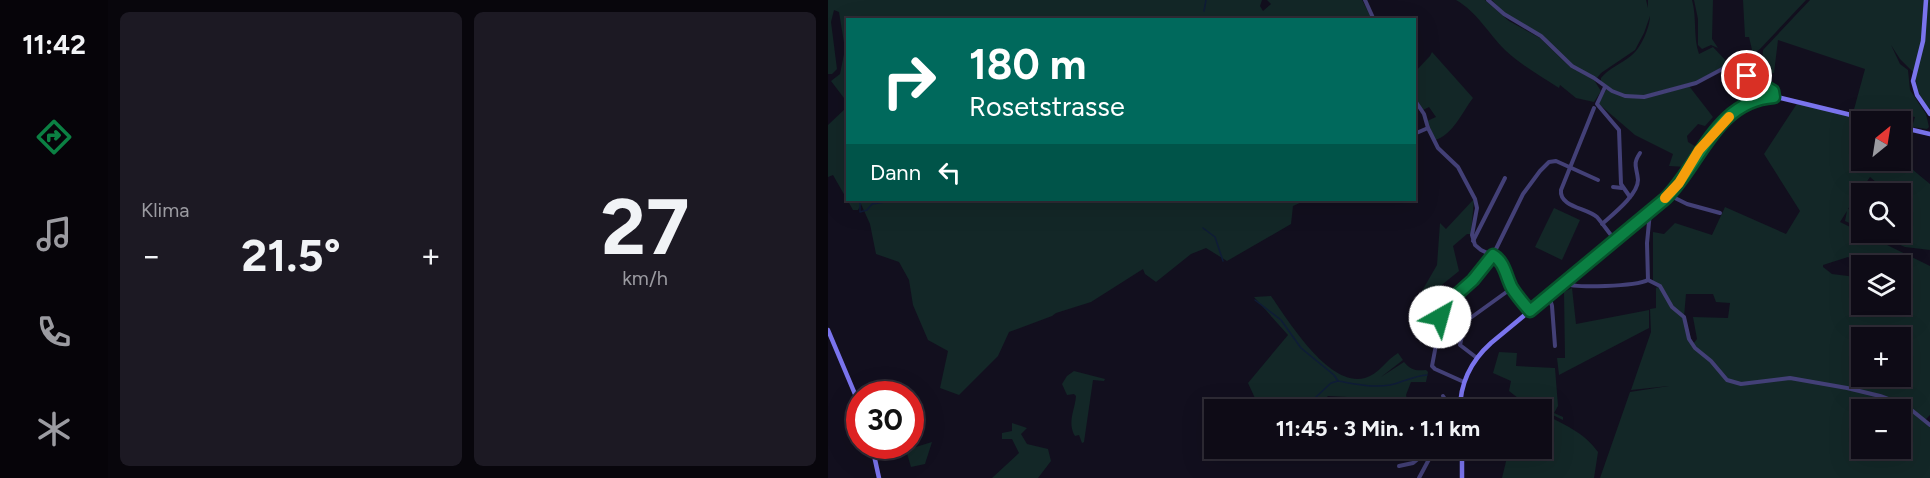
<!DOCTYPE html>
<html lang="de">
<head>
<meta charset="utf-8">
<style>
  body { margin:0; font-family:Figtree,sans-serif; background:#1c1923; color:#f1f3f6; height:100vh; display:flex; flex-direction:column; font-size:22px; white-space:nowrap }
  * { box-sizing:border-box; margin:0 }
  p { font-size:20px; color:#9b9ba1 }
  .icon { flex:none; width:33px; height:33px; fill:none; stroke:currentColor; stroke-width:2; stroke-linecap:round; stroke-linejoin:round }
  .map { position:relative; flex:1; overflow:hidden }
  .side { display:flex; flex-direction:column; gap:12px; padding:12px; background:#08060c; width:720px }
  .side>* { flex:none }
  .top-card { position:absolute; left:18px; top:18px; width:570px; height:183px; border-radius:0px; box-shadow:0 6px 24px #0002,0 0 0 2px #2e2b35; background:#00695c; color:#fff; overflow:hidden }
  .needle { width:39px; rotate:30deg }
  .fabs { position:absolute; left:1023px; top:111px; display:grid; gap:12px }
  .fabs a { display:grid; place-items:center; width:60px; height:60px; border-radius:0px; background:#0e0b16; box-shadow:0 6px 24px #0002,0 0 0 2px #2e2b35; font-size:30px }
  .speed { position:absolute; left:18px; top:381px; display:flex; gap:12px; font-size:30px; font-weight:700; text-align:center }
  .speed>* { display:grid; place-content:center; width:78px; height:78px; border-radius:50%; background:#0e0b16; box-shadow:0 6px 24px #0002,0 0 0 2px #2e2b35; line-height:1 }
  .speed .limit { border:9px solid #d22; background:#fff; color:#111 }
  .pin { position:absolute; display:grid; place-items:center; width:51px; height:51px; color:#fff; margin:-26px; border:3px solid #fff; border-radius:50%; box-shadow:0 2px 6px #0007 }
  .me { position:absolute; width:66px; margin:-33px; rotate:38deg; stroke-linejoin:round; filter:drop-shadow(0 0 4px #0008) }
  .turn { display:flex; align-items:center; gap:21px; height:126px; padding:0 24px; font-size:27px }
  .turn .icon { width:78px; height:78px; stroke-width:2.5 }
  .turn b { display:block; font-size:42px; line-height:51px }
  .then { display:flex; align-items:center; height:57px; padding:0 24px; background:#0003; gap:12px; font-size:22px }
  .big { font-size:45px; font-weight:700; line-height:1.1 }
  .side .card { flex:1; display:flex; flex-direction:column; justify-content:center; gap:9px; min-width:0; padding:0 21px; border-radius:9px; background:#1c1923 }
  .side .dial { align-items:center; gap:0 }
  .dial b { font-size:78px; line-height:1 }
  .heat { display:flex; justify-content:space-between; align-items:center; font-size:33px; direction:ltr }
  .side .tiles { flex:1; display:grid; gap:12px; grid-template-columns:repeat(2,1fr) }
  .trip { position:absolute; left:376px; top:399px; width:348px; height:60px; border-radius:0px; background:#0e0b16; box-shadow:0 6px 24px #0002,0 0 0 2px #2e2b35; font-weight:700; line-height:60px; text-align:center }
  main { display:flex; flex:1; min-height:0 }
  .tabs { display:flex; flex-direction:column; width:108px; justify-content:space-around; align-items:center; background:#060409; color:#9b9ba1 }
  .tabs .icon { width:42px; height:42px }
  .tabs .selected { color:#0b8043 }
  .tabs b { font-size:27px; color:#f1f3f6 }
  .map>svg:first-child { display:block }
  .green { fill:#132727; fill-rule:evenodd }
  .lines { fill:none; stroke-linecap:round; stroke-linejoin:round }
  .stream { stroke:#0f1c37; stroke-width:1.5 }
  .street { stroke:#434077; stroke-width:4 }
  .secondary { stroke:#7a74ed; stroke-width:4.5 }
  .route-casing { stroke:#07532c; stroke-width:15 }
  .route { stroke:#0b8043; stroke-width:10 }
  .slow { stroke:#f59e0b; stroke-width:10 }
</style>
</head>
<body>
<main>
<nav class="tabs">
<b>11:42</b>
<svg class="icon selected" aria-label="directions" viewBox="0 0 24 24"><path d="M12 3l9 9-9 9-9-9zM9 14v-3h6M13 9l2 2-2 2"/></svg>
<svg class="icon" aria-label="music" viewBox="0 0 24 24"><path d="M9 18V5l10-2v13"/><circle cx="6" cy="18" r="3"/><circle cx="16" cy="16" r="3"/></svg>
<svg class="icon" aria-label="phone" viewBox="0 0 24 24"><path d="M5 4h4l2 5-3 2q2 4 5 5l2-3 5 2v4C11 20 4 13 5 4z"/></svg>
<svg class="icon" aria-label="climate" viewBox="0 0 24 24"><path d="M12 3v18M4 7l16 10M4 17L20 7"/></svg>
</nav>
<section class="side">
<div class="tiles">
<div class="card"><p>Klima</p>
<div class="heat"><a>−</a><b class="big">21.5°</b><a>+</a></div>
</div>
<div class="card dial"><b>27</b><p>km/h</p></div>
</div>
</section>
<div class="map">
<svg width="1102" height="478" viewBox="0 0 1102 478">
  <rect width="100%" height="100%" fill="#120f1e"/>
  <g class="green">
    <path d="M0 0H434L432 6 435 11 443 4 439 0H534L544 19 20 20 19 102 3 81 12 74 17 49 11 12 6 10 3 22 9 69 4 74H0Z"/>
    <path d="M628 0H657L681 21 712 38 742 67 766 80 773 91 766 102 748 98 732 85 731 88C712 76 693 65 677 50 660 33 649 12 628 0Z"/>
    <path d="M664 0H818L820 8V0H864C869 18 865 37 871 54L885 47 901 64 866 82 813 96H802L782 89 773 82V78C782 67 794 64 804 55 813 48 822 27 822 16L816 33 807 50 773 73 769 78 745 65 717 39 674 11Z"/>
    <path d="M866 0H885L884 39 890 48 883 45 874 49 870 45V19Z"/>
    <path d="M915 0H978L932 49 925 54 921 37H917Z"/>
    <path d="M982 0H1102V112C1094 99 1087 90 1088 75L1072 59 1063 45 1072 64 1080 70 1082 90 1098 114 1101 127 1099 129 1084 127 1087 117 1072 114 1070 121 1061 122 1025 113 1037 69 950 40 946 73 933 72 935 50Z"/>
    <path d="M604 52 645 98C635 111 624 136 607 140L599 121 608 117 601 107 595 110 587 97V72L602 56Z"/>
    <path d="M861 86 885 117 877 126 870 124 859 136 860 142 870 148 859 167 841 166 845 154 807 135 771 104V100L779 89C809 106 830 94 861 86Z"/>
    <path d="M970 102 1051 121 1034 122V160H1073L1102 184V250L1077 247 1043 233 1072 232V194L1061 193 1042 177 1020 209 1033 213V228L1017 221 1019 211 1012 222 1102 266V415L1097 420 1102 425V478H772L802 392 841 386 803 390 823 332 822 309 828 308V288L831 286 825 283V232L836 234 847 223 884 235 897 207 958 234 972 211 936 154ZM1020 257 1031 263 1028 277 1004 274 995 267V265ZM1034 266H1072V304H1034ZM858 294H885L888 302 902 303 900 318 865 317 869 339 865 344 856 317ZM1034 338H1072V376H1034ZM1034 410H1072V448H1034Z"/>
    <path d="M19 107 20 200H478L465 206 463 224 399 261 378 248 363 254 328 282 317 274 315 269 263 302 228 313 224 316 181 332 170 356 131 395 112 388 120 351 100 340 85 305 81 280 71 262 48 254 42 224 33 204 30 210H25L5 175 0 177V125Z"/>
    <path d="M646 199 643 234H639L625 246 631 271 605 292 601 312 598 310 594 291 609 265 612 223 618 229Z"/>
    <path d="M726 208 752 220 734 260 707 247Z"/>
    <path d="M744 288 748 324 821 310V328L731 375 729 358H737L736 292Z"/>
    <path d="M443 296C460 320 501 388 537 378 551 374 558 360 570 353L575 360 553 377 576 362C583 370 587 371 598 370L600 372 598 382H583L578 395 581 409H561V401L557 399 500 396 485 409H432L420 383 460 335 426 297Z"/>
    <path d="M671 352 689 353 688 366 727 368 730 406 726 413 735 417V420L690 398 681 391 683 381 665 373Z"/>
    <path d="M246 371 277 379 276 381 265 380 256 442 254 443 251 435 247 436C239 422 247 410 248 396L246 394 239 395 234 384 239 376Z"/>
    <path d="M714 413C735 424 756 432 770 452L766 478H674L681 449 714 448Z"/>
    <path d="M184 423 199 428 193 434 199 444 220 449 223 461 210 478H164L191 453 184 439H174V433L184 431Z"/>
    <path d="M104 442 97 464 83 467 78 450Z"/>
  </g>
  <g class="lines">
    <g class="stream">
      <path d="M376 11 378 0"/>
      <path d="M32 200V212L39 210 44 204 71 200"/>
      <path d="M375 228 387 237 395 261"/>
      <path d="M427 300 453 320 473 348 506 375 510 381C528 384 544 388 562 385 576 382 585 376 599 375"/>
      <path d="M474 410 503 383 510 381"/>
    </g>
    <g class="street">
      <path d="M537 0 546 20"/>
      <path d="M660 0 676 14 713 36 744 66 766 78 784 91 797 96 816 97 868 83 900 66 943 90 946 97"/>
      <path d="M777 87 769 104 791 130 793 184 802 197"/>
      <path d="M586 99 596 114 600 128 610 148 630 167 647 199 649 208 644 235 647 245 653 250 670 258 684 288 702 311"/>
      <path d="M766 108 733 190C731 207 759 208 769 217 775 224 781 233 787 240"/>
      <path d="M586 134 600 128"/>
      <path d="M785 187 794 188"/>
      <path d="M841 195 859 204 892 213"/>
      <path d="M517 201 518 200"/>
      <path d="M774 224C784 215 810 195 810 180 809 167 804 165 812 153"/>
      <path d="M645 241 677 178"/>
      <path d="M820 280 832 286 844 307 856 317 861 339 867 348 883 361 899 380 913 384 962 378 1019 388 1052 396 1071 403 1081 408 1102 425"/>
      <path d="M736 283C747 289 808 286 820 280L819 243 822 212"/>
      <path d="M721 295 724 306 727 346"/>
      <path d="M649 358 632 345 636 327 641 319 684 288"/>
      <path d="M636 382 607 369 604 366 615 308 645 280 665 255 695 194 712 171 721 162 728 161 770 180"/>
      <path d="M615 396 619 402 629 404"/>
      <path d="M571 466 585 463 603 448"/>
      <path d="M591 478 607 448"/>
    </g>
    <g class="secondary">
      <path d="M1098 0 1095 41 1085 81 1089 95 1102 114"/>
      <path d="M1072 127 1102 134"/>
      <path d="M0 330 32 406"/>
      <path d="M632 410C632 383 643 361 663 343L838 198 851 183 876 144 904 114 924 101 938 98H953L1052 122"/>
      <path d="M44 446 51 478"/>
      <path d="M634 448V478"/>
    </g>
  </g>
  <g class="lines">
    <g class="route-casing">
      <path id="route" d="M612 317 617 305 645 280 665 255C677 262 678 277 684 288 689 296 696 304 702 311L838 198C873 163 888 101 946 97L945 91 919 76"/>
    </g>
    <use href="#route" class="route"/>
    <path class="slow" d="M837 198 851 183 871 150 901 117"/>
  </g>
</svg>
<div class="fabs">
<a><svg class="needle" viewBox="-14 -14 28 28"><path d="M0-13l5 13h-10z" fill="#e53935"/><path d="M0 13l5-13h-10z" fill="#9b9ba1"/></svg></a>
<a><svg class="icon" aria-label="search" viewBox="0 0 24 24"><circle cx="10" cy="10" r="6"/><path d="M15 15l6 6"/></svg></a>
<a><svg class="icon" aria-label="layers" viewBox="0 0 24 24"><path d="M12 4l9 5-9 5-9-5zM3 14l9 5 9-5"/></svg></a>
<a>+</a>
<a>−</a>
</div>
<div class="speed"><div class="limit">30</div></div>
<div class="pin" style="left:919px;top:76px;background:#d93025"><svg class="icon" aria-label="arrive" viewBox="0 0 24 24"><path d="M6 21V4h12l-3 4 3 4H6"/></svg></div>
<svg class="me" style="left:612px;top:317px" viewBox="-20 -20 40 40"><circle r="19" fill="#fff"/><path d="M0-13L10 11 0 6-10 11z" fill="#0b8043"/></svg>
<div class="trip">11:45 · 3 Min. · 1.1 km</div>
<div class="top-card">
<div class="turn"><svg class="icon" aria-label="right" viewBox="0 0 24 24"><path d="M7 20v-9h11M14 6l5 5-5 5"/></svg><div><b>180 m</b>Rosetstrasse</div></div>
<div class="then">Dann<svg class="icon" aria-label="left" viewBox="0 0 24 24"><path d="M17 20v-9H6M10 6l-5 5 5 5"/></svg></div>
</div>
</div>
</main>
</body>
</html>
